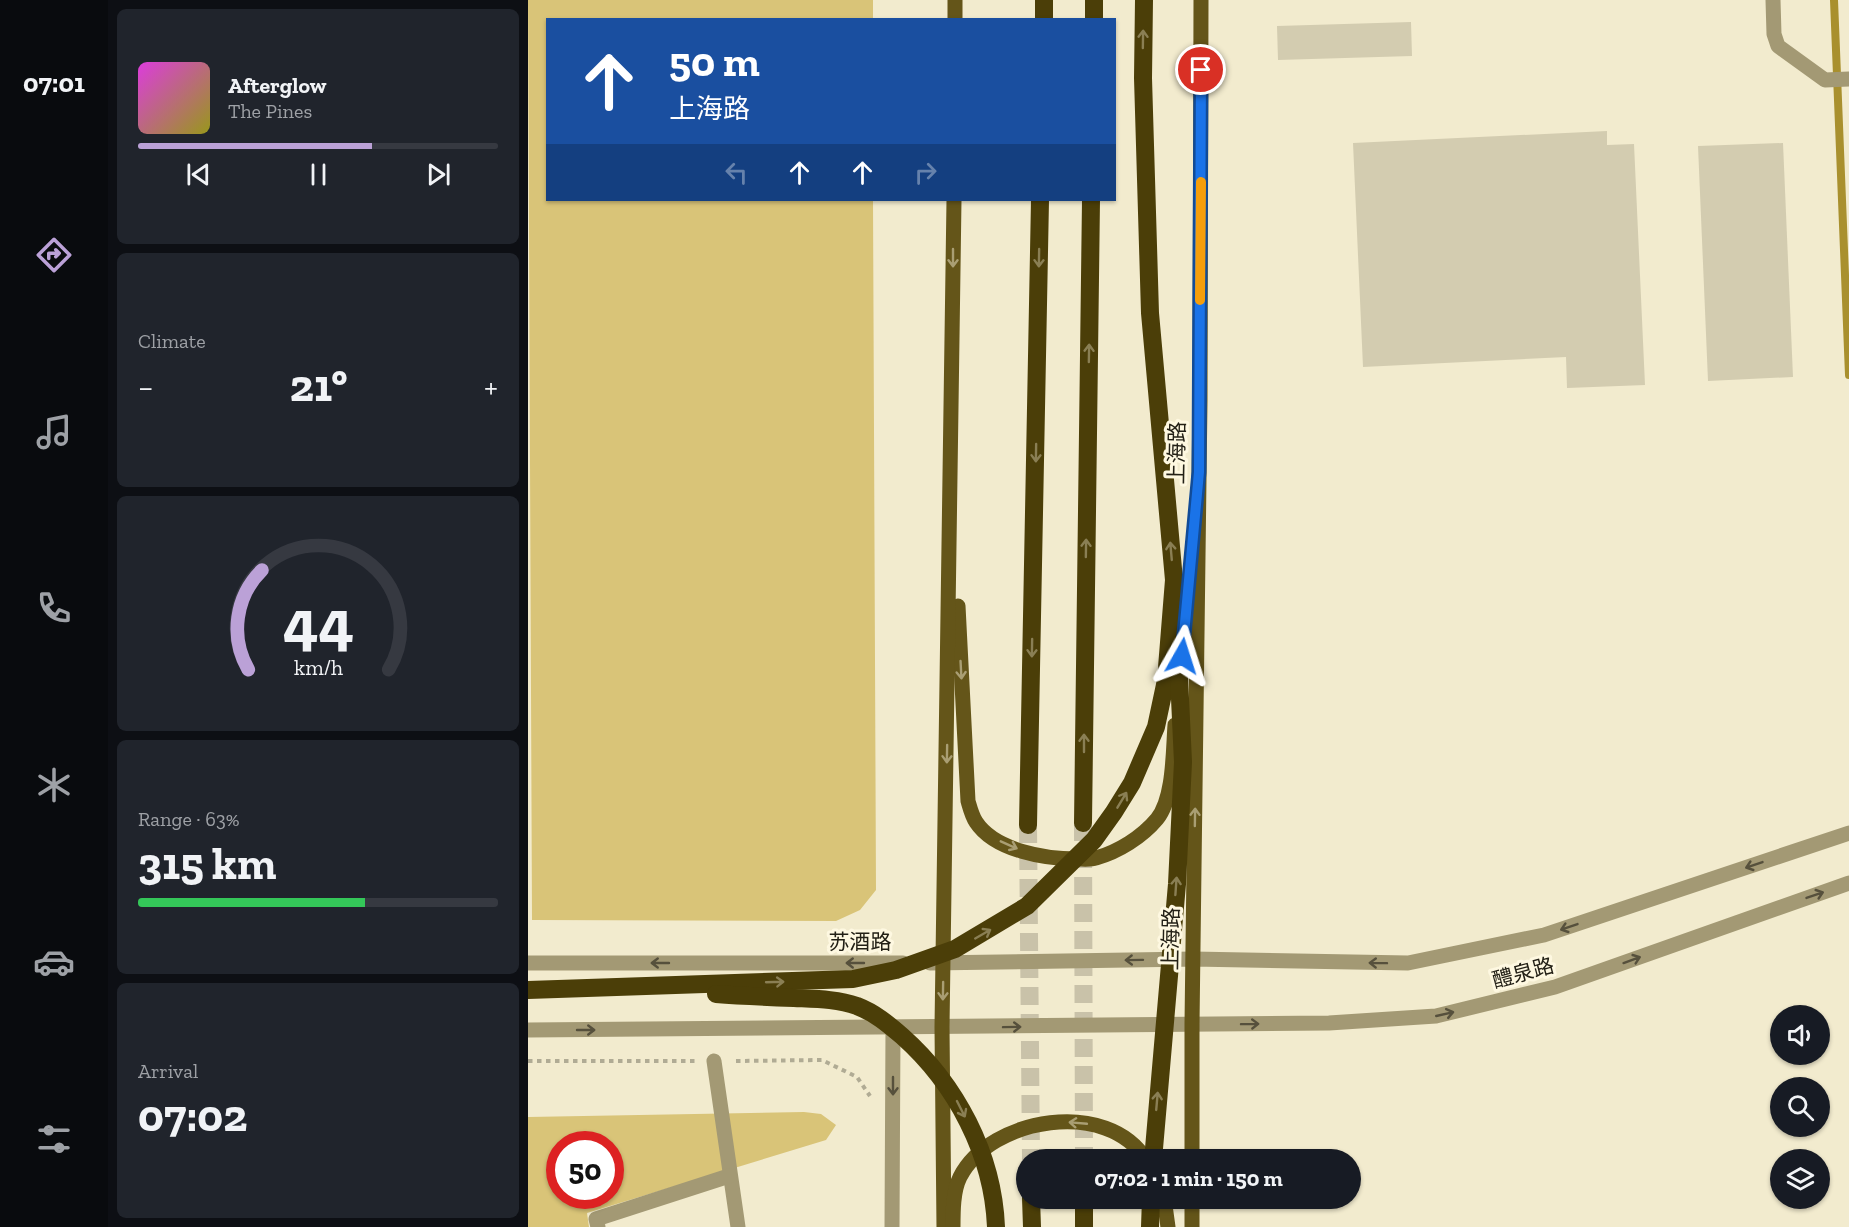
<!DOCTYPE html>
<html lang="en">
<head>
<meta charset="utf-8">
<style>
  body { margin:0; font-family:"Zilla Slab","Noto Sans SC",serif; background:#20242c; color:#f1f3f6; height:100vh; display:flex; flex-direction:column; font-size:22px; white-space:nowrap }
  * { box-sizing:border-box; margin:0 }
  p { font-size:20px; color:#9ea1a6 }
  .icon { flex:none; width:33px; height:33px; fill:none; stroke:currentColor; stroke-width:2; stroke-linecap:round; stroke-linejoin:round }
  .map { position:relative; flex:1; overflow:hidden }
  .details { display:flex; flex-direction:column; gap:9px; padding:9px; background:#0d0f14; width:420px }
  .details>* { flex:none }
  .top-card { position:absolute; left:18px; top:18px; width:570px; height:183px; border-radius:0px; box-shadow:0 2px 4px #0004; background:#1a4fa0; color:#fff; overflow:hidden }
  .tools { position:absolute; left:1242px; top:1005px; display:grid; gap:12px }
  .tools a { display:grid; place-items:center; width:60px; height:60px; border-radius:50%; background:#171b24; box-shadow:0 2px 4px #0004; font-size:30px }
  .speed { position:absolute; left:18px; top:1131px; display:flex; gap:12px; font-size:30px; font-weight:700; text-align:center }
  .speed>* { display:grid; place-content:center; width:78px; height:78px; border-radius:50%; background:#171b24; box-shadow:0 2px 4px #0004; line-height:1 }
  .speed .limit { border:9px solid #d22; background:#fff; color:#111 }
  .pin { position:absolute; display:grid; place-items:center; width:51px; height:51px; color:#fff; margin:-26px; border:3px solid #fff; border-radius:50%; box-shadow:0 2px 6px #0007 }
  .me { position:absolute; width:66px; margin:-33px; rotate:6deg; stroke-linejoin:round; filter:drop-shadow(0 0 4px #0008) }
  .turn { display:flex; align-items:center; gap:21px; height:126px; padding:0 24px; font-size:27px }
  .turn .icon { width:78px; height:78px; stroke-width:2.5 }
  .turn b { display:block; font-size:42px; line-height:51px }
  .lanes { display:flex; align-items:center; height:57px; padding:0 24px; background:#0003; justify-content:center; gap:30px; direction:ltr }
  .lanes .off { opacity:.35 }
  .big { font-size:45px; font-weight:700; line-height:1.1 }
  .details .widget { flex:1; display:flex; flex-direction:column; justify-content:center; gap:9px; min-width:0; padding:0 21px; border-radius:9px; background:#20242c }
  .details .dial { align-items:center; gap:0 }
  .dial svg { height:156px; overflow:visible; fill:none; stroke:#363941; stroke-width:7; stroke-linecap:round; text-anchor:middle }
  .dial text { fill:#f1f3f6; stroke:none }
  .song { display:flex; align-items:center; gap:18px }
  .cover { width:72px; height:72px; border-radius:9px; background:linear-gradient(135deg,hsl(300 70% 55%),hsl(60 70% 35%)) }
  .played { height:6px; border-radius:3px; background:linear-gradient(90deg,#bba1d7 65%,#363941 65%) }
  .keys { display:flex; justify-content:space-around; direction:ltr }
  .heat { display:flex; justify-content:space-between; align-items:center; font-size:33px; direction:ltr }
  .charge { height:9px; border-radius:4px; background:linear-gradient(90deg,#34c759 63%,#363941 0) }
  .trip { position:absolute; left:488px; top:1149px; width:345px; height:60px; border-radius:30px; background:#171b24; box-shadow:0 2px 4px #0004; font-weight:700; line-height:60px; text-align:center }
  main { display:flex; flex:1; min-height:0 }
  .tabs { display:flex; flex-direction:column; width:108px; justify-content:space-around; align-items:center; background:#090b0e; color:#9ea1a6 }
  .tabs .icon { width:42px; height:42px }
  .tabs .on { color:#bba1d7 }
  .tabs b { font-size:27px; color:#f1f3f6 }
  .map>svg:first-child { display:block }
  .green { fill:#d9c478; fill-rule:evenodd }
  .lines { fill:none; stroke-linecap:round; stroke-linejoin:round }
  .stream { stroke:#a9902e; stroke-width:8 }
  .building { fill:#d3ccb0 }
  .highway-tunnel { stroke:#c9c2a9; stroke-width:18; stroke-dasharray:18 9; stroke-linecap:butt }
  .path { stroke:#b0ab94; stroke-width:4; stroke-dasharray:4.5 4.5; stroke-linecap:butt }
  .minor { stroke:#a39974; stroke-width:15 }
  .major { stroke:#645519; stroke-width:15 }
  .highway { stroke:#4b3e08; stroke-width:18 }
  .oneway { stroke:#8a7f54 }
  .oneway2 { stroke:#a99e73 }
  .oneway3 { stroke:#56503c }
  .route-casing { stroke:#114b97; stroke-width:15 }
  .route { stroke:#1a73e8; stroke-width:10 }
  .slow { stroke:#f59e0b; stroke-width:10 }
  .labels { text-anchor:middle; stroke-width:6; stroke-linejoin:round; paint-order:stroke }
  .street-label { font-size:21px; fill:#232016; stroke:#fef8e1 }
</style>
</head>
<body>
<main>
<nav class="tabs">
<b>07:01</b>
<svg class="icon on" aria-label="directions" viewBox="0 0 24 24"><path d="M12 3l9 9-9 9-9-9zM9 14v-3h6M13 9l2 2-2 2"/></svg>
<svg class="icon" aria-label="music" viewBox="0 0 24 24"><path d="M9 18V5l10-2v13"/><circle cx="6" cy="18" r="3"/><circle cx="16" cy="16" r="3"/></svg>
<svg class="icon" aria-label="phone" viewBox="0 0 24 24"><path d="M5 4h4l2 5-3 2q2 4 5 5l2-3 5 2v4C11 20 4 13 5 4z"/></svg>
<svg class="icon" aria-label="climate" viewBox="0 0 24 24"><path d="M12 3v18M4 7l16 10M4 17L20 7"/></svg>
<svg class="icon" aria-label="car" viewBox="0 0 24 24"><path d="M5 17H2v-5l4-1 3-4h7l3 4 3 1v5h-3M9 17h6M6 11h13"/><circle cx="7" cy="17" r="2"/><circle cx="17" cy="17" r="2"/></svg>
<svg class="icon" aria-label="filters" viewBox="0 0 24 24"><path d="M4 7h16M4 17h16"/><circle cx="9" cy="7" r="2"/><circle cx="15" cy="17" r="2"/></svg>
</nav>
<section class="details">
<div class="widget">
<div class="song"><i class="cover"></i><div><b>Afterglow</b><p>The Pines</p></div></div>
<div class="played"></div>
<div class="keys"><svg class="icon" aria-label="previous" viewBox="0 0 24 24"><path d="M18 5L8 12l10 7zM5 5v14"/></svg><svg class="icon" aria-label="pause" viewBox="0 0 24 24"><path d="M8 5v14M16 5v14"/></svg><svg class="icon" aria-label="next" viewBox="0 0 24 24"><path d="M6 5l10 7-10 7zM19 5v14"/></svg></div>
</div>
<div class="widget"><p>Climate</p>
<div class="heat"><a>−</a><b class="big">21°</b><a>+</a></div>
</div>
<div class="widget dial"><svg viewBox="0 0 100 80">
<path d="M14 69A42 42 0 1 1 86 69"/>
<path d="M14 69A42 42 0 0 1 21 18" stroke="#bba1d7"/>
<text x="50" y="56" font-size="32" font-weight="700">44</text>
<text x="50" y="72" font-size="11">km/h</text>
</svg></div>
<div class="widget"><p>Range · 63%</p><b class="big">315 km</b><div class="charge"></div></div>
<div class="widget"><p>Arrival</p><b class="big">07:02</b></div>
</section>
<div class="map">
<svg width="1321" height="1227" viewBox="0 0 1321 1227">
  <rect width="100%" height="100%" fill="#f2ebce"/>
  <g class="green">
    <path d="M0 0H345V19L20 20V200H345L348 890 332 910 308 921 4 920Z"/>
    <path d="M276 1112 293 1114 308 1125 298 1140 59 1213 61 1227H0V1117ZM32 1144H82V1196H32Z"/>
  </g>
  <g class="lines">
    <path class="stream" d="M1306 0 1321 375"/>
  </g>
  <g class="building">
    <path d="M883 22 884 56 750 60 749 26Z"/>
    <path d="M1079 131V145L1106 144 1117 385 1039 388 1038 357 835 367 825 143Z"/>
    <path d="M1255 143 1265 377 1180 381 1170 146Z"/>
  </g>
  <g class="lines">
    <g class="highway-tunnel">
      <path d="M555 823 556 1160"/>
      <path d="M500 825 503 1160"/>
    </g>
    <g class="path">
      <path d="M0 1061H167"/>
      <path d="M208 1061 294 1060 329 1077 342 1096"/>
    </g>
    <g class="minor">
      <path d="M1245 0 1246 34 1250 46 1297 80 1321 79"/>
      <path d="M0 963H375"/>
      <path d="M402 963 665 959 880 963 1016 935 1321 833"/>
      <path d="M0 1030 801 1023 908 1016 1027 987 1321 883"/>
      <path d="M186 1061 210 1227"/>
      <path d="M70 1227 68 1219 201 1176"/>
      <path d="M364 1227 365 1028"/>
    </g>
    <g class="major">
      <path d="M427 20V0"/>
      <path d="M430 606 440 801C442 808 444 816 448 822 467 851 518 859 549 859 555 859 562 860 568 858 590 852 614 837 629 819 646 798 645 751 647 725"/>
      <path d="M652 668 661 579"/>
      <path d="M664 1160V1024L672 400 673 0"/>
      <path d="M636 1198 640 1227"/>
      <path d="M664 1198V1227"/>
      <path d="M416 1227 414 1027 426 200"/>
      <path d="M425 1227C425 1211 425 1191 432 1177 463 1117 580 1098 618 1160"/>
    </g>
    <g class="highway">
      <path d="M516 20V0"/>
      <path d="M566 20V0"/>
      <path d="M555 823 563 200"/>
      <path d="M500 825 512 200"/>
      <path d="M0 990 325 979 368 970 427 949 499 906 566 840 586 812 604 783 628 727 638 680 646 580 622 313 615 78 616 0"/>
      <path d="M188 994C214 996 240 997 266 998 287 999 309 999 329 1006 347 1013 360 1024 374 1036 428 1084 465 1154 468 1227"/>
      <path d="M625 1160 649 884 655 762 650 656"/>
      <path d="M503 1198 504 1227"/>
      <path d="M556 1198V1227"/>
      <path d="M622 1227 623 1198"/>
    </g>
  </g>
  <defs><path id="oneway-shaft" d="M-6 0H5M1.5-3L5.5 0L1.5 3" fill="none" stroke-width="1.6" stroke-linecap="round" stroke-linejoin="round" transform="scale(1.5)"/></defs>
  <g class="oneway">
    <use href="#oneway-shaft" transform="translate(615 39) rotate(-89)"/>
    <use href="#oneway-shaft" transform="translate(511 258) rotate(91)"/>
    <use href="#oneway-shaft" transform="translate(561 353) rotate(-89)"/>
    <use href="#oneway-shaft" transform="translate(508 453) rotate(91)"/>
    <use href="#oneway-shaft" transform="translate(558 548) rotate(-89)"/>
    <use href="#oneway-shaft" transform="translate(643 551) rotate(-95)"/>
    <use href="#oneway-shaft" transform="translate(504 648) rotate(91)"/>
    <use href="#oneway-shaft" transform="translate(556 743) rotate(-90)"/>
    <use href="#oneway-shaft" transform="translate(594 800) rotate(-59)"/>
    <use href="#oneway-shaft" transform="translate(648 886) rotate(-86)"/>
    <use href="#oneway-shaft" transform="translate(455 934) rotate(-30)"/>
    <use href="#oneway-shaft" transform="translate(247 982) rotate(-2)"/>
    <use href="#oneway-shaft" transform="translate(629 1101) rotate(-85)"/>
    <use href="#oneway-shaft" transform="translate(433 1109) rotate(63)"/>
  </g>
  <g class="oneway2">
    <use href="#oneway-shaft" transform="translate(425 258) rotate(90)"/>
    <use href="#oneway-shaft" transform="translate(433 670) rotate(87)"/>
    <use href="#oneway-shaft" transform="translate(419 754) rotate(91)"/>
    <use href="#oneway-shaft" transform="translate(667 817) rotate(-89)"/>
    <use href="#oneway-shaft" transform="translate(481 845) rotate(24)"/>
    <use href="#oneway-shaft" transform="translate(415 991) rotate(91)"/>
    <use href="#oneway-shaft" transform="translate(550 1123) rotate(-175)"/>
  </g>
  <g class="oneway3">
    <use href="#oneway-shaft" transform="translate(1226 865) rotate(161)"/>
    <use href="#oneway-shaft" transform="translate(1287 895) rotate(-19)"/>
    <use href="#oneway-shaft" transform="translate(1041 927) rotate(161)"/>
    <use href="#oneway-shaft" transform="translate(606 960) rotate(179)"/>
    <use href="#oneway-shaft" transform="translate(1104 960) rotate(-20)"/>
    <use href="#oneway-shaft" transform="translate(132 963) rotate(-180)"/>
    <use href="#oneway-shaft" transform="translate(327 963) rotate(-180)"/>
    <use href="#oneway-shaft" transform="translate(850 963) rotate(-179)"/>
    <use href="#oneway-shaft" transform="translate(917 1014) rotate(-13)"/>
    <use href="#oneway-shaft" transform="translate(722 1024) rotate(-1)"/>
    <use href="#oneway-shaft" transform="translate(484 1027) rotate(-1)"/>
    <use href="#oneway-shaft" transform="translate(58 1030)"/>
    <use href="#oneway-shaft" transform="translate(365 1086) rotate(90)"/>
  </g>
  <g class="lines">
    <g class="route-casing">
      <path id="route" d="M654 656 671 472 673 70"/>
    </g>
    <use href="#route" class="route"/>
    <path class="slow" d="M672 300 673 182"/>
  </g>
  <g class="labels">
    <g class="street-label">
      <text transform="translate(649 453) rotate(-89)" y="7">上海路</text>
      <text transform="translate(643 939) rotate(-89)" y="7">上海路</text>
      <text x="332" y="949">苏酒路</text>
      <text transform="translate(995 973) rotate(-15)" y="7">醴泉路</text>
    </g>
  </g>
</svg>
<div class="tools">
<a><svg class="icon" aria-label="sound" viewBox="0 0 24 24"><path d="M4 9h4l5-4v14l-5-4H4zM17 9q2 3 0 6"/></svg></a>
<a><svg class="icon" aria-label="search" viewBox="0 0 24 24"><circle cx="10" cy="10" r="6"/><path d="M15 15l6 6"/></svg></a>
<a><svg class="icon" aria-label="layers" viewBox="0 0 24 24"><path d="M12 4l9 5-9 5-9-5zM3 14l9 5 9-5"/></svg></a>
</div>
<div class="speed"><div class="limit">50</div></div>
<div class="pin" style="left:673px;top:70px;background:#d93025"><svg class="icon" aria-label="arrive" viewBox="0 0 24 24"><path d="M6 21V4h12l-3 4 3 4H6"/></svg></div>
<svg class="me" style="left:654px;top:656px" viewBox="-20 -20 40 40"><path d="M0-17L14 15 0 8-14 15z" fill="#1a73e8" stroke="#fff" stroke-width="4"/></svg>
<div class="trip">07:02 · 1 min · 150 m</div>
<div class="top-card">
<div class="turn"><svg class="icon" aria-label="ahead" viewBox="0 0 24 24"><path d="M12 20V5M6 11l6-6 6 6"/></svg><div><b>50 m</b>上海路</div></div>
<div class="lanes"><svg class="icon off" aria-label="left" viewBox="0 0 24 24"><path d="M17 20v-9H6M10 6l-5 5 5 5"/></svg><svg class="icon" aria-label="ahead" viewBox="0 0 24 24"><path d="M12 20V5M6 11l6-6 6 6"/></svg><svg class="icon" aria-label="ahead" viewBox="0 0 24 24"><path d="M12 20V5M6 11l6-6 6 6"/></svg><svg class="icon off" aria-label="right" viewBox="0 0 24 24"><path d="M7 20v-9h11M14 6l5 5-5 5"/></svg></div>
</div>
</div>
</main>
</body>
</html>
